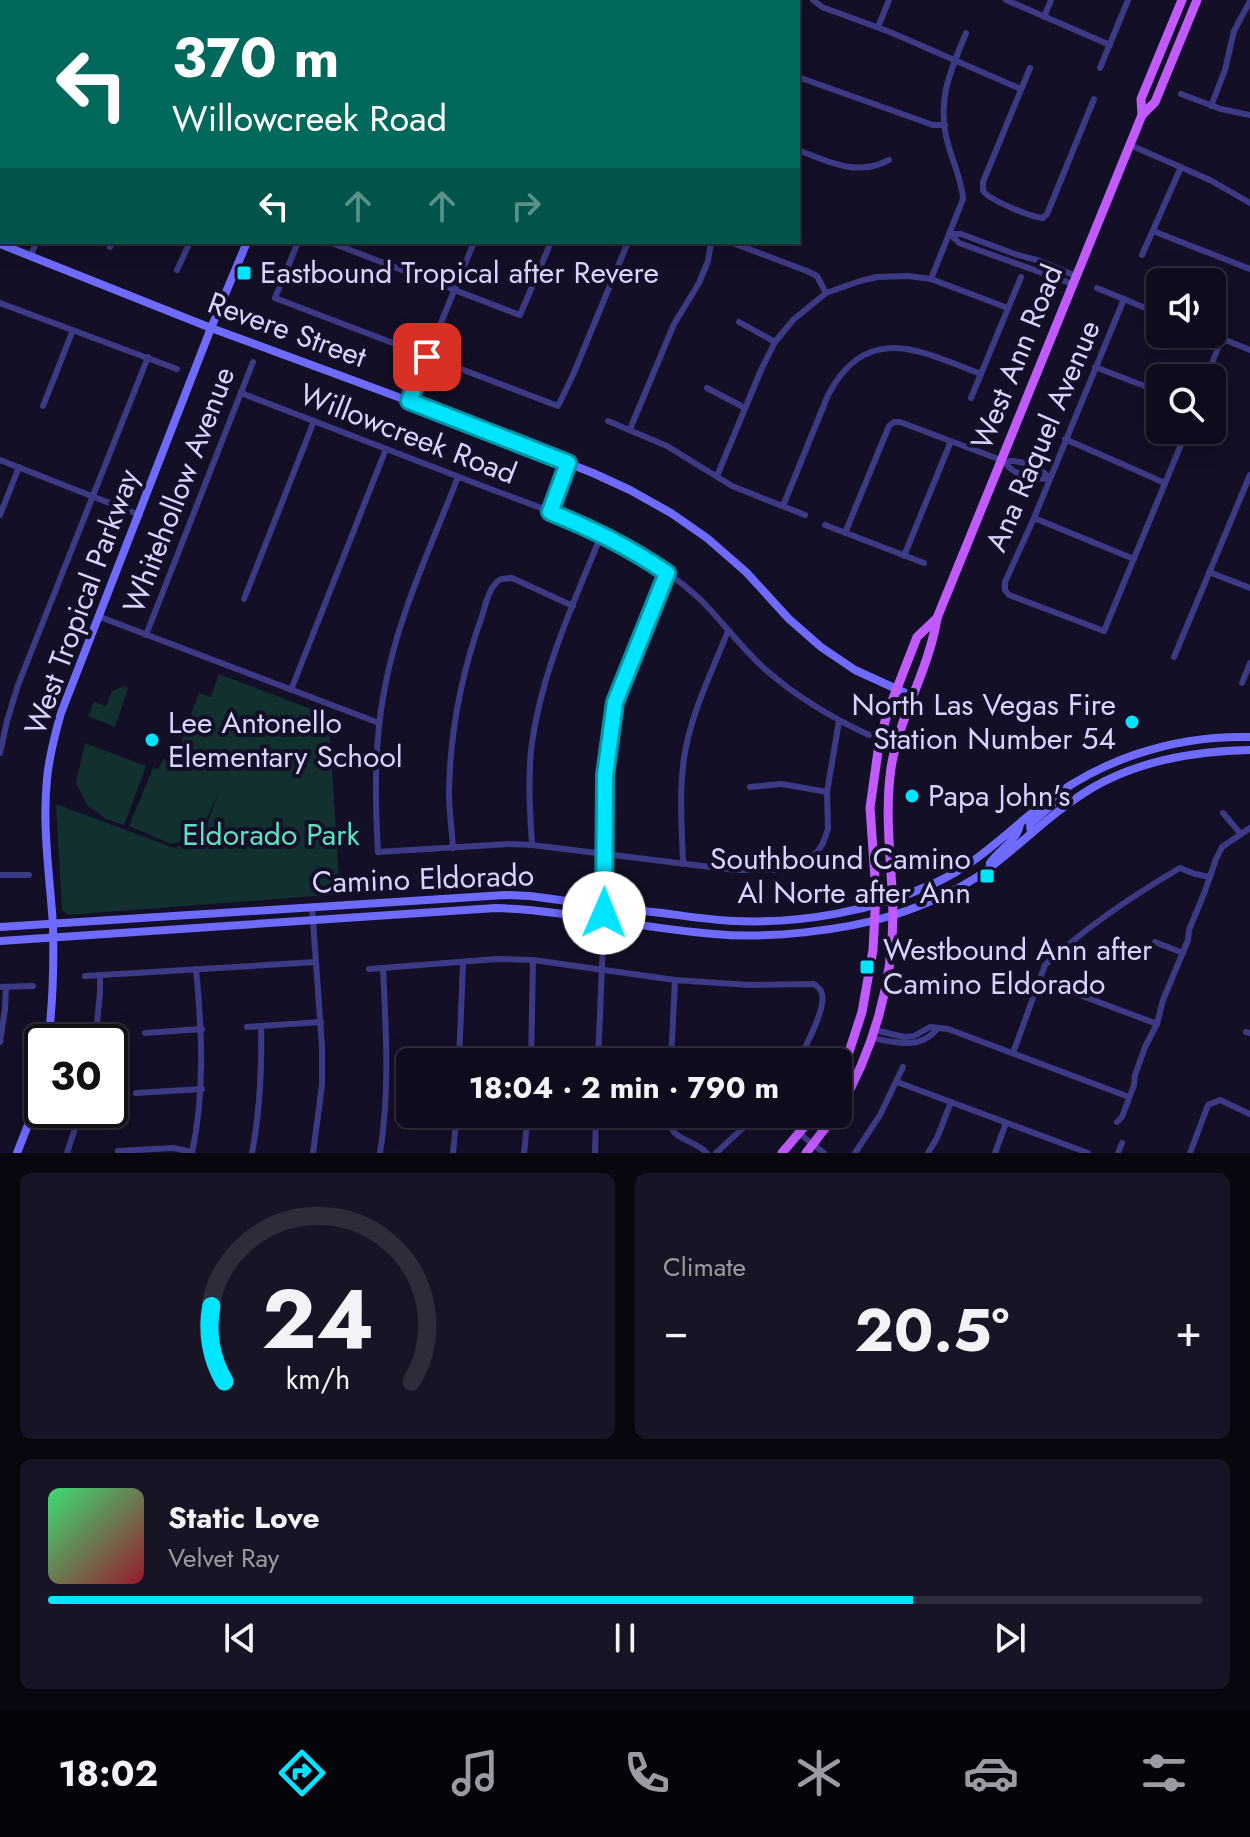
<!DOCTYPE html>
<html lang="en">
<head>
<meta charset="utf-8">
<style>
  body { margin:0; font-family:Jost,sans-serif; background:#171425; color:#f1f3f6; height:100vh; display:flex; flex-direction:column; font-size:30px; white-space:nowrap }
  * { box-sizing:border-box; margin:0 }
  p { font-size:26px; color:#9b9ba3 }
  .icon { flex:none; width:44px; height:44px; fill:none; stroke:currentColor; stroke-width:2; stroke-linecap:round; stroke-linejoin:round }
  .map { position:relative; height:1153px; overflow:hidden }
  .panel { display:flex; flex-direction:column; gap:20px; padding:20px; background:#08060f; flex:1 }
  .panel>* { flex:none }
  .banner { position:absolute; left:0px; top:0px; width:800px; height:244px; box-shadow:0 4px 20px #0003,0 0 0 2px #2e2b3b; background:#00695c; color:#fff; overflow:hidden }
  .controls { position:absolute; left:1146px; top:268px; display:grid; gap:16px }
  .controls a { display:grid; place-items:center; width:80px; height:80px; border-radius:12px; background:#0e0b1c; box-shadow:0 4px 20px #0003,0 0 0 2px #2e2b3b; font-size:40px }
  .speed { position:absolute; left:24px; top:1024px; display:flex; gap:16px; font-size:40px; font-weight:700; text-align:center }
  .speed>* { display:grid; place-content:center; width:104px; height:104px; border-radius:50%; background:#0e0b1c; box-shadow:0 4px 20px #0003,0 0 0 2px #2e2b3b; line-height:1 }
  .speed .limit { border:4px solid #111; border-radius:12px; background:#fff; color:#111 }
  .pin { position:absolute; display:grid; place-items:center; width:68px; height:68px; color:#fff; margin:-34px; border-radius:16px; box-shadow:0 4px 12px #0006 }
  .me { position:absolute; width:88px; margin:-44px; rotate:1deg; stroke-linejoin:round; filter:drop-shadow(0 0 6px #0008) }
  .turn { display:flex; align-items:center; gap:28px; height:168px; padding:0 40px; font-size:36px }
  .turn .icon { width:104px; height:104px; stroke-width:2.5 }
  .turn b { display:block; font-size:56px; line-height:68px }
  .lanes { display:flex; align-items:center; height:76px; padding:0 40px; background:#0003; justify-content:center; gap:40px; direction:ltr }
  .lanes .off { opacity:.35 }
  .big { font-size:60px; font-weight:700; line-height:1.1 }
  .panel .card { flex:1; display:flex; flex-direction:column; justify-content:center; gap:12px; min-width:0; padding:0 28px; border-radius:12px; background:#171425 }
  .panel .dial { align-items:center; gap:0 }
  .dial svg { height:208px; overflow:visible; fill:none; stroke:#2e2b3b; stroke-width:7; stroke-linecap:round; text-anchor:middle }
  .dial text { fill:#f1f3f6; stroke:none }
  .song { display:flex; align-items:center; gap:24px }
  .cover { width:96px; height:96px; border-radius:12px; background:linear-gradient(135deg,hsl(140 70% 55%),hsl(350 70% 35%)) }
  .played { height:8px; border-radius:4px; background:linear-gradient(90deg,#00e5ff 75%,#2e2b3b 75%) }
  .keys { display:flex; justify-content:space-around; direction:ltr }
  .heat { display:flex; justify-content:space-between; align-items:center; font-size:44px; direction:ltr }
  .panel .tiles { flex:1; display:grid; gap:20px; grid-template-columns:1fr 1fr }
  .card:last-child { grid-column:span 2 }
  .trip { position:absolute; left:396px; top:1048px; width:456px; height:80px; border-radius:12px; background:#0e0b1c; box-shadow:0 4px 20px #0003,0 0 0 2px #2e2b3b; font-weight:700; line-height:80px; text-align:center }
  .tabs { display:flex; height:128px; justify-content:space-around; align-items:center; background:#06040b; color:#9b9ba3 }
  .tabs .icon { width:56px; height:56px }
  .tabs .on { color:#00e5ff }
  .tabs b { font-size:36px; color:#f1f3f6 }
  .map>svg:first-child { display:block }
  .green { fill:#12302f }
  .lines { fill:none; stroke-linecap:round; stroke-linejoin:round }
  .street { stroke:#3d3a85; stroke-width:6 }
  .secondary { stroke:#6f6bff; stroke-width:8 }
  .primary { stroke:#c25bff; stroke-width:9 }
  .route-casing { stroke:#0095a6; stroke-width:20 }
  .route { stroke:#00e5ff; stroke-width:14 }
  .poi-dot { fill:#00e5ff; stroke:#130f26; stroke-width:3 }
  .labels { text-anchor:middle; stroke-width:8; stroke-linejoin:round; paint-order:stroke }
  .poi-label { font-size:30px; fill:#d9d4ff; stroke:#130f26; text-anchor:start }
  .street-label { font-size:30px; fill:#d9d4ff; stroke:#130f26 }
  .park-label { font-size:30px; fill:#5fe0c0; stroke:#130f26 }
</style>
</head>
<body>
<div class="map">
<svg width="1250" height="1153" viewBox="0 0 1250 1153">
  <rect width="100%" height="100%" fill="#130f26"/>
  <g class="green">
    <path d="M219 674 332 717 329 724 340 894 68 915 62 910 56 804 174 848 202 837 219 792 205 822 192 839 171 844 129 826 153 768 158 769 163 759 173 763 199 693 211 697Z"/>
    <path d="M124 686 128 688 115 727 88 716 94 702 106 706 112 691Z"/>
    <path d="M85 743 146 766 124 825 106 819 88 806 76 783Z"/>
  </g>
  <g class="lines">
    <g class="street">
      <path d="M8 0 13 2"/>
      <path d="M234 0 240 2"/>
      <path d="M445 0 454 2"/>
      <path d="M611 0 612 2"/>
      <path d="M813 0 822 7 890 32 1021 89"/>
      <path d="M1006 0 1110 45"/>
      <path d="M123 2 124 0"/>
      <path d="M208 2 209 0"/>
      <path d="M247 2 248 0"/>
      <path d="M397 2 398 0"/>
      <path d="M547 2 555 0"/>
      <path d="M1044 17 1051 0"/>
      <path d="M878 27 889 0"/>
      <path d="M1030 68 983 182V191C990 200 1030 217 1043 218L1047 214 1094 99"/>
      <path d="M1100 68 1128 0"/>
      <path d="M798 77 933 125H945"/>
      <path d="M0 84 2 85"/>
      <path d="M1181 94 1221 109 1250 115"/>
      <path d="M1211 106 1225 70 1234 31 1250 1"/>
      <path d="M1130 145 1210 180 1250 203"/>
      <path d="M798 150C829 162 857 177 889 160"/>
      <path d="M0 179 2 180"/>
      <path d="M1153 231 1250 269"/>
      <path d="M950 234H961L1015 254 1040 261 1076 276"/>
      <path d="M950 234 959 243 1073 284"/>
      <path d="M298 242 275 298 558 406 573 375 628 242"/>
      <path d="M329 242 520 315 551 242"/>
      <path d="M730 242 807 271 817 276 826 293"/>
      <path d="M110 247 112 242"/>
      <path d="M1142 255 1181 167"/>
      <path d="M31 256 36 242"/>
      <path d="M177 270 190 242"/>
      <path d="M931 279 963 199C962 180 953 163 948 144 936 101 950 72 966 33"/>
      <path d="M1097 288 1160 314"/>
      <path d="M1124 299 1034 518 1005 582V590L1009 595 1104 631 1187 430"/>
      <path d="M0 303 177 369"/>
      <path d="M739 322 775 342"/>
      <path d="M1211 334 1250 350"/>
      <path d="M1095 367 1160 392"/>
      <path d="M1206 378 1222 338"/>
      <path d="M707 388 745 408"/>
      <path d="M241 393C320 424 400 454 480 485 532 505 588 523 636 552 658 565 681 582 700 599 723 622 742 649 766 670 797 697 832 718 869 735"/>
      <path d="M971 398 1021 277"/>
      <path d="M409 401 474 242"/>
      <path d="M43 406 73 330"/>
      <path d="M608 421 667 446 732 486 805 515"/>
      <path d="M630 429 674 324 699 283 708 261 711 242"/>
      <path d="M1065 439 1165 483"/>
      <path d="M0 460 140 515"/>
      <path d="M1006 462C1018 458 1042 468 1049 478"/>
      <path d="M717 476 761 370 775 342 793 320 826 293 860 281 877 277 908 276 931 279 1008 308"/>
      <path d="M458 477C431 547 397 617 384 692 374 745 375 798 378 852L509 844 532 845 735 870H782L801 865 818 851 823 843 828 829 827 792 839 721"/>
      <path d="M783 506 828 395C867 321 920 351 981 374"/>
      <path d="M550 512 568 463"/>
      <path d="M0 515 19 467"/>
      <path d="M1034 518 1134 559"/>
      <path d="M825 525 924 563"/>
      <path d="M845 533 889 426 894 422H900L1001 460C1005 462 1007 466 1011 469 1018 475 1040 481 1049 478"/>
      <path d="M904 556 951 441"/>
      <path d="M1209 572 1250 588"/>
      <path d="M244 599 314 421"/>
      <path d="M100 617 379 723"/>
      <path d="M146 635 253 362"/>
      <path d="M1174 657 1250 475"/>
      <path d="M1242 683 1250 663"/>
      <path d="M291 690 386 449"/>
      <path d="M0 753 7 721 18 685 148 357"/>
      <path d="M750 787 782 784 827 792"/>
      <path d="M1223 813 1241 834"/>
      <path d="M532 845C530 814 528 782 531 751 540 675 573 604 602 533"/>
      <path d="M453 848C452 830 449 811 449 792 450 732 462 672 482 616 486 603 489 586 501 579L512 578 573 606"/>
      <path d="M683 864C682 826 678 785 686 747 694 707 713 669 728 631"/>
      <path d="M0 875H29"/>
      <path d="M312 907 322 1047V1085L313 1153"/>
      <path d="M1155 942 1183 953"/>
      <path d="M369 969 497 959 533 960 675 980 749 985 814 984C819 988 820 988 822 994 826 1009 805 1048 797 1062"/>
      <path d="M85 976 316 962"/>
      <path d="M1040 980 1157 1024"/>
      <path d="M0 987 33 986"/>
      <path d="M247 1027 321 1022"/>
      <path d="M875 1030 904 1037 914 1036 930 1027 948 1029 1129 1097"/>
      <path d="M1246 1032 1250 1033"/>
      <path d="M145 1033 202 1029"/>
      <path d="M872 1038C896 1043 921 1050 938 1028"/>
      <path d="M0 1042 5 1009 6 987"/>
      <path d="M95 1042 100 993V975"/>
      <path d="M1013 1053 1045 965C1086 927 1132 896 1180 868L1195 874 1210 877"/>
      <path d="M734 1056 763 1057 779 1062"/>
      <path d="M459 1062 463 962"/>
      <path d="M531 1062 533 960"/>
      <path d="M598 1062 604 919 605 775 608 749 615 702 667 573"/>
      <path d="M671 1062 675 980"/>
      <path d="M897 1082 1088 1153"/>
      <path d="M136 1093 202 1089"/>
      <path d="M669 1114C668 1142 690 1136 707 1153"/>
      <path d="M1117 1122 1122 1117 1134 1085 1135 1075 1145 1047 1157 1024 1163 1000 1188 940 1189 930 1205 891 1216 859 1222 847 1250 828"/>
      <path d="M800 1134 824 1153"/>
      <path d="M118 1151 173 1148 192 1152"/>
      <path d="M67 1153 81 1110"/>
      <path d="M192 1153C205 1091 202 1032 196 969"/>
      <path d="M252 1153C260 1111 262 1069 261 1026"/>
      <path d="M380 1153C390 1091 386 1030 383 968"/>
      <path d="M453 1153 457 1114"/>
      <path d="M524 1153 528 1114"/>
      <path d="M595 1153 596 1114"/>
      <path d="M716 1153 758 1114"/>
      <path d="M855 1153 880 1115 903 1067"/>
      <path d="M928 1153 937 1138 951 1102"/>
      <path d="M995 1153 1006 1123"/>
      <path d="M1118 1153 1122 1143"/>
      <path d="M1190 1153 1208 1105 1220 1100 1250 1114"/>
    </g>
    <g class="secondary">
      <path d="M346 2 347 0"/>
      <path d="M0 244 211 328 409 401 593 473 630 490 671 513 707 538 746 572 789 619 821 647 855 670 912 696"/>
      <path d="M1031 833 1030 824 1052 805 1055 796"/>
      <path d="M990 863C1000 849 1017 841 1020 824"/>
      <path d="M0 927 505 895 530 896C574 902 618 908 662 913 686 916 710 920 734 921 801 924 874 911 935 883 975 865 1003 836 1037 809 1097 760 1173 735 1250 737"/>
      <path d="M0 941 496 908C570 911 641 928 714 934 768 939 842 931 894 915 922 906 952 893 977 877 1017 849 1050 813 1092 788 1140 760 1195 751 1250 750"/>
      <path d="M48 1042C53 1003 54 965 53 926 50 877 42 828 47 779 49 756 55 734 61 713L211 328 247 242"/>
      <path d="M17 1153 28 1125 42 1076"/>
    </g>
    <g class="primary">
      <path d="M1142 115 1141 99 1182 0"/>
      <path d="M838 1075 849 1052 862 1012 873 950 876 893 870 808 879 744 887 714 917 637 937 618"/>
      <path d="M838 1111C873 1052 893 983 893 914 892 865 884 817 891 768 899 716 929 670 937 618L1142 115 1155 102 1197 0"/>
      <path d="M782 1153 815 1114"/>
      <path d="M806 1153 836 1114"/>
    </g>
  </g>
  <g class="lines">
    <g class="route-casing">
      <path id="route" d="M427 357 409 401 568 463 550 512C594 530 627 546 667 573L615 702 605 775 604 913"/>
    </g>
    <use href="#route" class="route"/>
  </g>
  <g class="poi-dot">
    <rect x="236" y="265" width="16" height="16" rx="4"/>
    <circle cx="1132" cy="722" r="8"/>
    <circle cx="152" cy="740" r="8"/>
    <circle cx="912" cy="796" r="8"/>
    <rect x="979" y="868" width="16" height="16" rx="4"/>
    <rect x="859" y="959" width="16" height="16" rx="4"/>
  </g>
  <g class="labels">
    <g class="poi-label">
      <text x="260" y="283">Eastbound Tropical after Revere</text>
      <text x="1116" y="715" text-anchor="end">North Las Vegas Fire<tspan x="1116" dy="34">Station Number 54</tspan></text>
      <text x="168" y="733">Lee Antonello<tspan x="168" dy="34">Elementary School</tspan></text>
      <text x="928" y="806">Papa John's</text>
      <text x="971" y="869" text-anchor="end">Southbound Camino<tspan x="971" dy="34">Al Norte after Ann</tspan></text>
      <text x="883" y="960">Westbound Ann after<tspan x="883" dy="34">Camino Eldorado</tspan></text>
    </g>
    <g class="street-label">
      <text transform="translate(287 330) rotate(20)" y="10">Revere Street</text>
      <text transform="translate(1017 357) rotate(-68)" y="10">West Ann Road</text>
      <text transform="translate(408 434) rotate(21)" y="10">Willowcreek Road</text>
      <text transform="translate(1043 436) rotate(-67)" y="10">Ana Raquel Avenue</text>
      <text transform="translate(179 490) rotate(-69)" y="10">Whitehollow Avenue</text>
      <text transform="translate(82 602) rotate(-70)" y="10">West Tropical Parkway</text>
      <text transform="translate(423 879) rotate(-2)" y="10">Camino Eldorado</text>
    </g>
    <g class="park-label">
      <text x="271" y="845">Eldorado Park</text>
    </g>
  </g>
</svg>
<div class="controls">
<a><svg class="icon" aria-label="sound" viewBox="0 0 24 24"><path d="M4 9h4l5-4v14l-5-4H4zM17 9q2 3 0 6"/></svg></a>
<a><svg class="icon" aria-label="search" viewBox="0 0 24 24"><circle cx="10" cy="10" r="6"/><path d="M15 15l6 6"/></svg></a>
</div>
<div class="speed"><div class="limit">30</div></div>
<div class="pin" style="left:427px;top:357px;background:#d93025"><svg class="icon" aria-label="arrive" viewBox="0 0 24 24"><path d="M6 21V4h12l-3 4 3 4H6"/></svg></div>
<svg class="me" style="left:604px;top:913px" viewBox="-20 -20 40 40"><circle r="19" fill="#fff"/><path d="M0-13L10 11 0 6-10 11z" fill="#00e5ff"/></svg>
<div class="trip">18:04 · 2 min · 790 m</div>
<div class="banner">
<div class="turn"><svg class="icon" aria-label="left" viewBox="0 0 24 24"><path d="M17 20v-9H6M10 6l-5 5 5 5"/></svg><div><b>370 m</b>Willowcreek Road</div></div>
<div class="lanes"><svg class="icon" aria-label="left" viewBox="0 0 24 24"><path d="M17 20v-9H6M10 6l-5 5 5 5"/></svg><svg class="icon off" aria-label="ahead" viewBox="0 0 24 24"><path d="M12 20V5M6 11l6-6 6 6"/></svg><svg class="icon off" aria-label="ahead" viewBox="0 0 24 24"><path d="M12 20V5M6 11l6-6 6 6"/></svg><svg class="icon off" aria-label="right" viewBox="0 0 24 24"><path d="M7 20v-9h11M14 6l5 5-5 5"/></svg></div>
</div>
</div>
<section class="panel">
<div class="tiles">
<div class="card dial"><svg viewBox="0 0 100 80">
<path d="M14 69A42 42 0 1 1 86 69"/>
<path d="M14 69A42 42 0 0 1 9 40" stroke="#00e5ff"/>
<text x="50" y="56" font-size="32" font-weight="700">24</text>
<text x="50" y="72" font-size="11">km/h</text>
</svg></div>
<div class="card"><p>Climate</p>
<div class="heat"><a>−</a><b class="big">20.5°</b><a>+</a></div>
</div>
<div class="card">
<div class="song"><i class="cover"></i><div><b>Static Love</b><p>Velvet Ray</p></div></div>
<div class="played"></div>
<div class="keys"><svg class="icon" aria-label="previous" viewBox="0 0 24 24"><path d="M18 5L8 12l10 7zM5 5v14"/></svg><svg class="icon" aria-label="pause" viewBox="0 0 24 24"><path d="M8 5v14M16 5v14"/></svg><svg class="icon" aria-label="next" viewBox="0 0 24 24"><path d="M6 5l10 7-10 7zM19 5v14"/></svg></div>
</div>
</div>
</section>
<nav class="tabs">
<b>18:02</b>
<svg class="icon on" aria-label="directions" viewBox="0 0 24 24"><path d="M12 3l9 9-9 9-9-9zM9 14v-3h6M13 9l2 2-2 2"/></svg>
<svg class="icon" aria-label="music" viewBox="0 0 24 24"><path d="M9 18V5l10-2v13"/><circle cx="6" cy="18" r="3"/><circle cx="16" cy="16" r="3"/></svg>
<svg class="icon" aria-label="phone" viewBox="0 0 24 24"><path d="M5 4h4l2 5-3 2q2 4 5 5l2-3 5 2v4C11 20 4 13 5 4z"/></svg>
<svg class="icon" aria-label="climate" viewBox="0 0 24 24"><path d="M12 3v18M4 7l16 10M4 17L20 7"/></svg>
<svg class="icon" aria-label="car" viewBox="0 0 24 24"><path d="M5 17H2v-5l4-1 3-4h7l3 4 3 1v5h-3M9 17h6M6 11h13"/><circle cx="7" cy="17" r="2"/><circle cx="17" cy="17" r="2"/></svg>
<svg class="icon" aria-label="filters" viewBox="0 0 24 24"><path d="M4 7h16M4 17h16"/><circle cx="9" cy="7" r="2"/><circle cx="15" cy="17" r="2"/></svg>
</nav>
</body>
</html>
